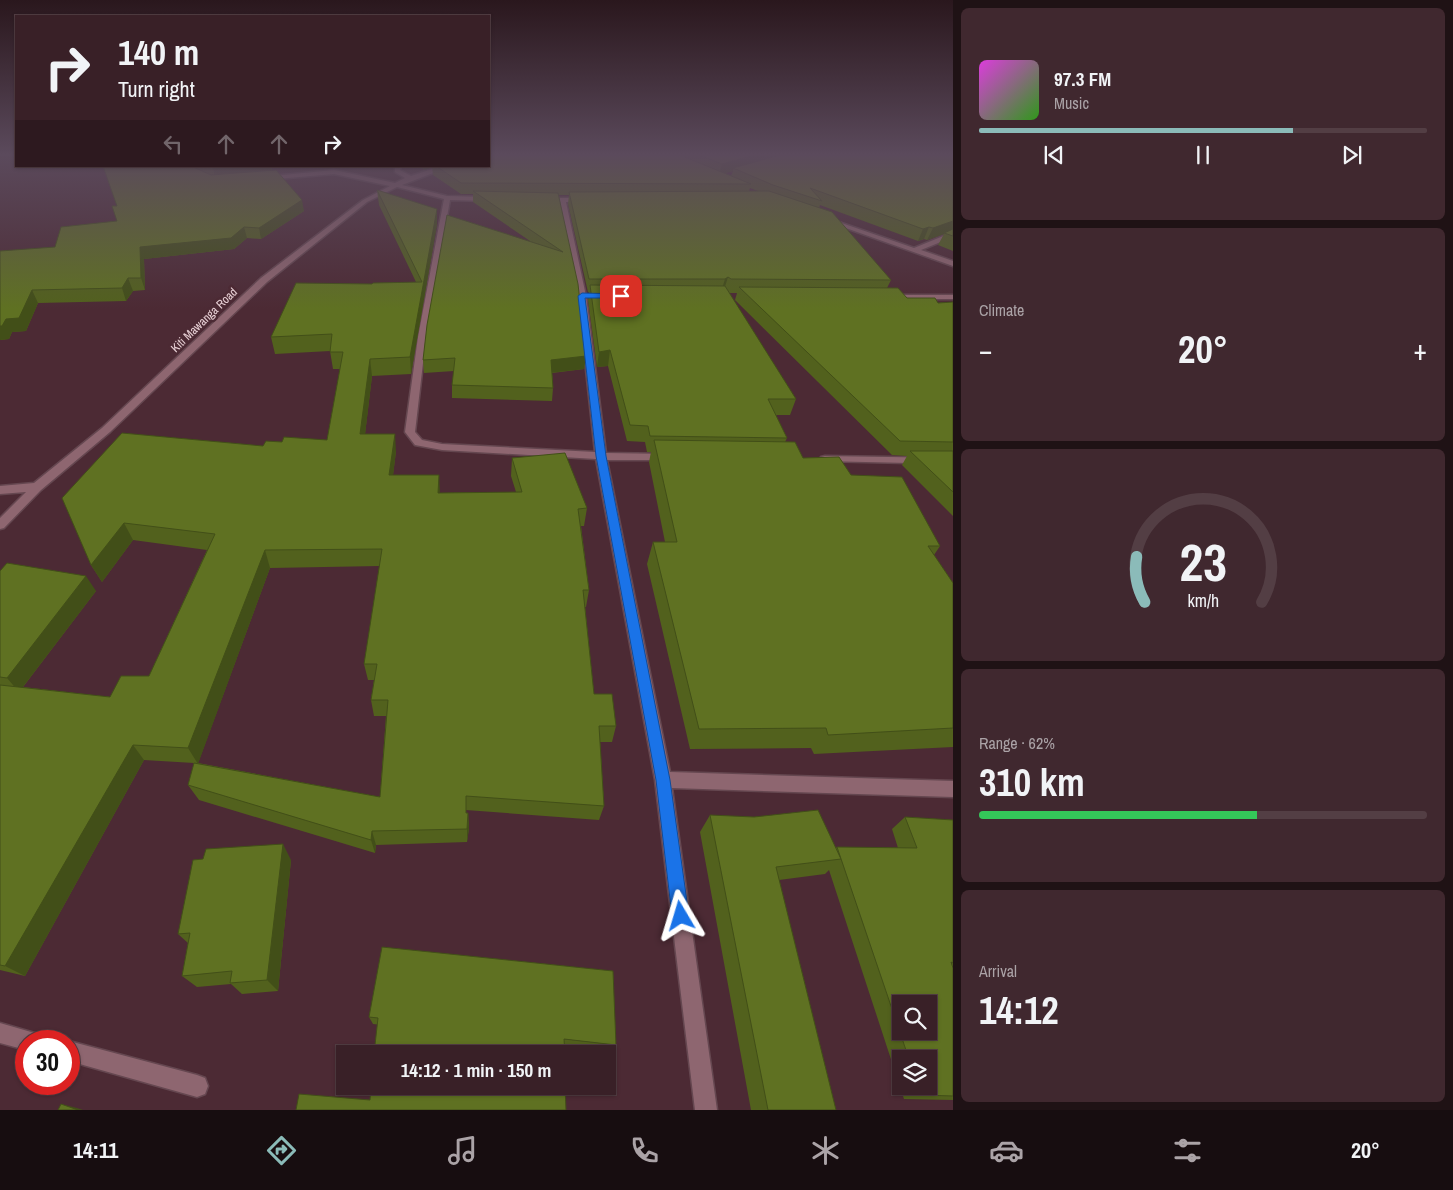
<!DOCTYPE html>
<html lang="en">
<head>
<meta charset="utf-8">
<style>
  body { margin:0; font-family:"Archivo Narrow",sans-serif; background:#40282f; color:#f1f3f6; height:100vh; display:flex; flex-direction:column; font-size:19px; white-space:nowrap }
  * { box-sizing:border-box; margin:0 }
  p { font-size:16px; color:#aba3a7 }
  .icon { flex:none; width:28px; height:28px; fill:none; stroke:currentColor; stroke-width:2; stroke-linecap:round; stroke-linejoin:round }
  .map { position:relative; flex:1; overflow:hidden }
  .side { display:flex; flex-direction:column; gap:8px; padding:8px; background:#1f1215; width:500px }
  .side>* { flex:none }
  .guide { position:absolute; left:15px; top:15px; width:475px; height:152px; border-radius:0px; box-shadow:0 1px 4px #0004,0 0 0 1px #533e44; background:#392027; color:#f1f3f6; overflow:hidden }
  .controls { position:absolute; left:892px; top:995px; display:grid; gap:10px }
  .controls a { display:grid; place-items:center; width:45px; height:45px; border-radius:0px; background:#392027; box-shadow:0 1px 4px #0004,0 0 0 1px #533e44; font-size:25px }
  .speed { position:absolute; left:15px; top:1030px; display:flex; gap:10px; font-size:25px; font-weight:700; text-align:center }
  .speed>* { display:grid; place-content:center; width:65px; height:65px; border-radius:50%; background:#392027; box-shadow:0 1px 4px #0004,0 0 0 1px #533e44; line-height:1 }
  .speed .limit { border:8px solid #d22; background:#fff; color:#111 }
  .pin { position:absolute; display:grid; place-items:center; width:42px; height:42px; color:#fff; margin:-21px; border-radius:10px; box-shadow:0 2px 8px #0006 }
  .me { position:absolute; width:55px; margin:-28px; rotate:353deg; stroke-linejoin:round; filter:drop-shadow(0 0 4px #0008) }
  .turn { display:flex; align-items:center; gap:18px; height:105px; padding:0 20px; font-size:22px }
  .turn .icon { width:65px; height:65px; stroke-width:2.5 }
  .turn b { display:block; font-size:35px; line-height:42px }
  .lanes { display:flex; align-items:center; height:48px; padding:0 20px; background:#0003; justify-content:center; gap:25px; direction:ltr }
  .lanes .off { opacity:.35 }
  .big { font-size:38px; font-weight:800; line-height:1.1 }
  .side .tile { flex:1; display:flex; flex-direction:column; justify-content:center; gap:8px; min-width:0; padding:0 18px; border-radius:8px; background:#40282f }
  .side .dial { align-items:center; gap:0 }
  .dial svg { height:130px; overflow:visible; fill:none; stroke:#533e44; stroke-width:7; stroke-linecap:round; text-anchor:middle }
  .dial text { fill:#f1f3f6; stroke:none }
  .song { display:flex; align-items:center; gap:15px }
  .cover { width:60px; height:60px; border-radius:8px; background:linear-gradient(135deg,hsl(300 70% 55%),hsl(110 70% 35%)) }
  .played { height:5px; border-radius:2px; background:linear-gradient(90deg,#8bbbb9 70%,#533e44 70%) }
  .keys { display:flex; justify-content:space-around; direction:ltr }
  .heat { display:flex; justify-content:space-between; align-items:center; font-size:28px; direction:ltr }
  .charge { height:8px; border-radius:4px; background:linear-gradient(90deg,#34c759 62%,#533e44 0) }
  .trip { position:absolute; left:336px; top:1045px; width:280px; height:50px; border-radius:0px; background:#392027; box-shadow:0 1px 4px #0004,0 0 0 1px #533e44; font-weight:800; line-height:50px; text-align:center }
  .tabs { display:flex; height:80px; justify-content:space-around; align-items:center; background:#170d10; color:#aba3a7 }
  .tabs .icon { width:35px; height:35px }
  .tabs .on { color:#8bbbb9 }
  .tabs b { font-size:22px; color:#f1f3f6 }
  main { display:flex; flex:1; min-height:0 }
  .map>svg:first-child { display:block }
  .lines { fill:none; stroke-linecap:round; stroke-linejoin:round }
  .street-casing { stroke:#654750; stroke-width:3 }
  .street { fill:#8e6670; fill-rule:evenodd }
  .wall { fill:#52611d; fill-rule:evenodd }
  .shaded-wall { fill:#424f18 }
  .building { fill:#5f7122; stroke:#424f18; fill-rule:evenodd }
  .route { fill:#1a73e8; stroke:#114b97 }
  .labels { text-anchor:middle; stroke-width:5; stroke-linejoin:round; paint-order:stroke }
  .far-street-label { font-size:12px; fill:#e9d2d7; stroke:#4c2a34 }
</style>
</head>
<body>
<main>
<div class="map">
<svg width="953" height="1110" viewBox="0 0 953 1110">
  <rect width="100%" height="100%" fill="#4c2a34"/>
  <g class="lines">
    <g class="street-casing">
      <g id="street">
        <path d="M395 166H401L400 170 411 176 441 166H451L402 185 447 196 489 197 492 199 489 201 450 200 426 337 415 432 422 440 442 444 595 452 578 296 559 202H544L541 200 544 198H584L587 200 584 202H566L586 296 606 453 667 454 672 457 667 460H607L670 772 953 781V797L672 788 717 1110H695L655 780 596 459 442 450 415 445 405 432 418 337 444 199 397 187 367 202 267 282 110 432 41 490 4 528 0 529V518L26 492 0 494V486L34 483 102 428 261 278 363 200 390 186 334 174 265 180 263 177 334 170 395 183 405 178 395 172Z"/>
        <path d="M826 219H830L914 248 953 232V237L921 250 953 261V266L826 221Z"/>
        <rect x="886" y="295" width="67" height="4"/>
        <path d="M825 456 953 458V464L821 461 820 459 821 457Z"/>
        <path d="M0 1023 38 1034 41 1041H26V1050L0 1043Z"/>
        <path d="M67 1041H69L197 1075 205 1078 208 1086 205 1094 197 1097 69 1061Z"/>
      </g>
    </g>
    <use href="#street" class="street"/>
  </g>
  <g class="wall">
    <path d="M489 153H953V251L938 245 944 234 927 240 924 239 918 241 820 205 819 208 891 280 887 288 907 298 938 303 953 302V516L902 465 907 456 892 455 735 300 737 293H729L796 399 790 415H776L787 438 785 442 803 458 851 475 940 546 934 555 953 583V747L814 754 811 748 690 749 647 564 653 542H665L649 462 651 452H647L645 442 627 441 608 366 597 367 588 300 589 292H588L568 204 569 195H559L586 356 584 369 552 373 553 388 552 401 452 398V385L454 371 424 373 423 360 530 241 473 202V194H461L433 175 432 167 424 170 420 166H489ZM733 171 731 176 725 173ZM750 188 758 191H749Z"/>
    <path d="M103 166H271L272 170 304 211 261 239 247 238 234 249 144 259 145 290 133 291 126 301 38 303 26 331 12 332 9 339 0 340 55 247 117 221V206Z"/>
    <path d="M377 190 437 224 411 374 372 376 365 434 396 451 393 475 440 493 516 492 511 476 512 458 587 508 584 526H581L589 590 586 607H585L594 694 616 726 612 742H600L604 806 599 820 466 810V813H468L469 828 467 842 376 845 375 853 199 800 188 785 194 763 144 760 25 976 0 970V571L96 591 23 687 110 697 149 676 207 550 133 540 102 582 91 565 62 498 282 442 327 440 340 369H333L330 351 275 354 271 337 372 284 416 282 379 205ZM380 566 364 664 368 680H374L371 700 374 716H386L380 797 198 763 270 568Z"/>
    <path d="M710 815 836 848 837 847 898 848 892 829 905 817 953 820V1100L904 1099 829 870 825 874 779 880 836 1110H751L700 832ZM901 1059H929V1086H901Z"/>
    <path d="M291 860 278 991 242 994 231 984 197 987 182 976 188 943 178 934Z"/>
    <path d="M369 1017 616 1045 610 1050 373 1024Z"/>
  </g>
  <g class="shaded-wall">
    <path d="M762 153H797L733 168V171L719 175 722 164Z"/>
    <path d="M230 166H271L272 173 215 178 213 168Z"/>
    <path d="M424 166H432V167L424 170Z"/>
    <path d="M302 200 304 211 261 239 259 228Z"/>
    <path d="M437 209V224L411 374 410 357Z"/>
    <path d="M953 221V231L944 233V234L927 240 933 228Z"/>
    <path d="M244 227 247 238 234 249 144 259 145 290 141 278 140 247Z"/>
    <path d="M929 227 924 239 918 241 923 229Z"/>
    <path d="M728 277 724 290 721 292 725 279Z"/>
    <path d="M128 278 133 291 126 301 122 288Z"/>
    <path d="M32 290 38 303 26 331 12 332 9 339 0 340V326Z"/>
    <path d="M610 350 608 366 597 367 599 352Z"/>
    <path d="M586 356 584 369 549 373 551 360Z"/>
    <path d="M370 359 372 376 363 452 360 434Z"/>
    <path d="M395 434 396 451 391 493 389 475Z"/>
    <path d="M439 475 440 492 438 493Z"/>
    <path d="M124 523 133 540 102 582 91 565Z"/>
    <path d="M265 550 270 568 198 764 188 748Z"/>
    <path d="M86 576 96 591 19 692 7 678Z"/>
    <path d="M133 745 144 760 25 976 5 966Z"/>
    <path d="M468 813 469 828 467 842V829Z"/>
    <path d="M372 831 376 845 375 853 371 840Z"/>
    <path d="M283 844 291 860 278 991 267 980Z"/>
    <path d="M61 1104 77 1108 83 1110H78Z"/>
  </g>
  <g class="building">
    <path d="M489 153H675L751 184 461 183 436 166H489Z"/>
    <path d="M694 153H762L722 164Z"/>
    <path d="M787 153H953V221L933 228 929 227 923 229 810 188 822 201 773 185 733 168Z"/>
    <path d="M103 166H191L211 175 276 170 302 200 259 228 244 227 231 238 140 247 141 278H128L122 288 32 290 19 318 6 319 2 326H0V251L55 247 61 227 117 221 112 206H117Z"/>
    <path d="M209 166H230L213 168Z"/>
    <path d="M377 190 437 209 410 357 370 359 360 434H395L389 475H439L438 493 522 492 512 458 565 453 587 508 578 509 589 590H583L594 694H612L616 726H599L604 806 466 796V813H468L467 829 372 831 371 840 188 785 194 763 380 797 388 700H371L377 664H364L382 549 265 550 188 748 133 745 5 966 0 965V685L110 697 121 676H149L215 534 124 523 91 565 62 498 122 433 263 446 266 441 282 442 284 437 327 440 343 352H330L332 334 271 337 296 283 372 284 373 283 422 282Z"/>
    <path d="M473 191 558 193 578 284 586 356 551 360 553 388 452 385 455 358 423 360 427 325 447 215 563 252Z"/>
    <path d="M769 191 832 212 891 280 731 279 728 277 725 279H589L569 192Z"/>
    <path d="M953 229V236L944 233Z"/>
    <path d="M590 285 725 286 796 399H768L787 438 650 436 648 426 630 425 610 350 599 352Z"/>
    <path d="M739 287 898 288 907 298H935L938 303 953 302V442L900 441Z"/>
    <path d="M654 440 795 442 803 458 839 457 851 475 902 477 940 546H928L953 583V728L828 735 826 728 699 729 653 542H677Z"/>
    <path d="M910 451H953V492Z"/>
    <path d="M7 563 86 576 7 678 0 677V571Z"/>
    <path d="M818 810 841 859 776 867 836 1110H768L710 815 754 817Z"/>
    <path d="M905 817 953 820V963L951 962 953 968V1096L922 1095 918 1086H929V1059H909L837 847 917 848ZM901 1004H929V1031H901Z"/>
    <path d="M283 844 267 980 230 983 232 971 182 976 190 933 178 934 193 860 203 859 206 849Z"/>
    <path d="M382 947 613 971 616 1045 564 1039 565 1054H374L378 1018 369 1017Z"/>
    <path d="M371 1086H565L566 1110H296L299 1094 370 1100Z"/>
    <path d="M61 1104 78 1110H58Z"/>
  </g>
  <linearGradient id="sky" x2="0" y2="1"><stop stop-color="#2a171d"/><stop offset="0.5" stop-color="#5b4a5c"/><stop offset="1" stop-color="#5b4a5c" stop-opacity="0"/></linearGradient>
  <rect width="953" height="309" fill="url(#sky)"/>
  <path class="route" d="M582 293 621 294 624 296 621 298H585L606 456 670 780 689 916 687 922 681 924 675 922 672 916 656 780 596 456 578 296Z"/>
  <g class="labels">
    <g class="far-street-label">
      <text transform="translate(204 320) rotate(-44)" y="4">Kiti Mawanga Road</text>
    </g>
  </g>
</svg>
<div class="controls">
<a><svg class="icon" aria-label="search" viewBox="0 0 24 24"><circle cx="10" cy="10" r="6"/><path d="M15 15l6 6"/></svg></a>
<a><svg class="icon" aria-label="layers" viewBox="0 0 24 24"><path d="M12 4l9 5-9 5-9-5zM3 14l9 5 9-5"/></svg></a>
</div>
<div class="speed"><div class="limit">30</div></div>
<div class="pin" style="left:621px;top:296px;background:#d93025"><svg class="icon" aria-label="arrive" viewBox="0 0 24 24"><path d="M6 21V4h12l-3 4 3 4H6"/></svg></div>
<svg class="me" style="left:681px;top:916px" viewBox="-20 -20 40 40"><path d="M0-17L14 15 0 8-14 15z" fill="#1a73e8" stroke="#fff" stroke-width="4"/></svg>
<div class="trip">14:12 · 1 min · 150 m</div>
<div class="guide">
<div class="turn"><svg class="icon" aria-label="right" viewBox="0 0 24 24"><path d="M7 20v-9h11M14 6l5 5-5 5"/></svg><div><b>140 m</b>Turn right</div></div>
<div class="lanes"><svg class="icon off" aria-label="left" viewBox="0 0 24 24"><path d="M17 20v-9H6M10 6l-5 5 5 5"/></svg><svg class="icon off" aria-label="ahead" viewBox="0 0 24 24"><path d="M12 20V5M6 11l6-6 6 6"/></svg><svg class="icon off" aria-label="ahead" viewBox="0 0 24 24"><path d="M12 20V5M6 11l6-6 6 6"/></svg><svg class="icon" aria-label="right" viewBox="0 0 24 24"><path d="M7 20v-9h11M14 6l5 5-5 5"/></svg></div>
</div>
</div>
<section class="side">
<div class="tile">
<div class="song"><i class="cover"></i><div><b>97.3 FM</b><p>Music</p></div></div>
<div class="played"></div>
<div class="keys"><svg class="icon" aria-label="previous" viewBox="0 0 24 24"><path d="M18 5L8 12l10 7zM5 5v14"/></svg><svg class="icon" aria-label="pause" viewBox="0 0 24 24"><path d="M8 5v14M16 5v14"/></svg><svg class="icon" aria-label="next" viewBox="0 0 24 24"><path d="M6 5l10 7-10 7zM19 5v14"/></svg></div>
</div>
<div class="tile"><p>Climate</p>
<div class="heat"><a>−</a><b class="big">20°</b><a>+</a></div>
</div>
<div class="tile dial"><svg viewBox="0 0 100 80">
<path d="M14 69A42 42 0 1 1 86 69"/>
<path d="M14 69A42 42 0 0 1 9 41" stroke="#8bbbb9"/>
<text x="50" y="56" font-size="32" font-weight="700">23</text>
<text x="50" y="72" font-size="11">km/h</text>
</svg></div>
<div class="tile"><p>Range · 62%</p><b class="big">310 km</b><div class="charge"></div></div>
<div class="tile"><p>Arrival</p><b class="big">14:12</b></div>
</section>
</main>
<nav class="tabs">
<b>14:11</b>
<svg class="icon on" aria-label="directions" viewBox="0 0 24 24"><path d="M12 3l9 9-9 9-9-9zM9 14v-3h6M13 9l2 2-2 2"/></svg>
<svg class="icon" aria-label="music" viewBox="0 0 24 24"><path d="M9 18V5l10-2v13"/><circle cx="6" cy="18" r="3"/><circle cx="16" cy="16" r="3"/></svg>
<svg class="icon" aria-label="phone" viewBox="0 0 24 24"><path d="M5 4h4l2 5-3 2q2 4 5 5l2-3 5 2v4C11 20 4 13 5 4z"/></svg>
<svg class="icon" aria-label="climate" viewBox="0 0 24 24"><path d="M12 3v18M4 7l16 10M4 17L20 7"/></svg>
<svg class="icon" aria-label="car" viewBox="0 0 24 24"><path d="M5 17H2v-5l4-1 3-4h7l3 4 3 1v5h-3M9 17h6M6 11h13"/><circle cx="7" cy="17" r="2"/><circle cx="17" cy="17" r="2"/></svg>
<svg class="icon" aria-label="filters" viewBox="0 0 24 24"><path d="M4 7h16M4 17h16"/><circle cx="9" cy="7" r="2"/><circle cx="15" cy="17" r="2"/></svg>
<b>20°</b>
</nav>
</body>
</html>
